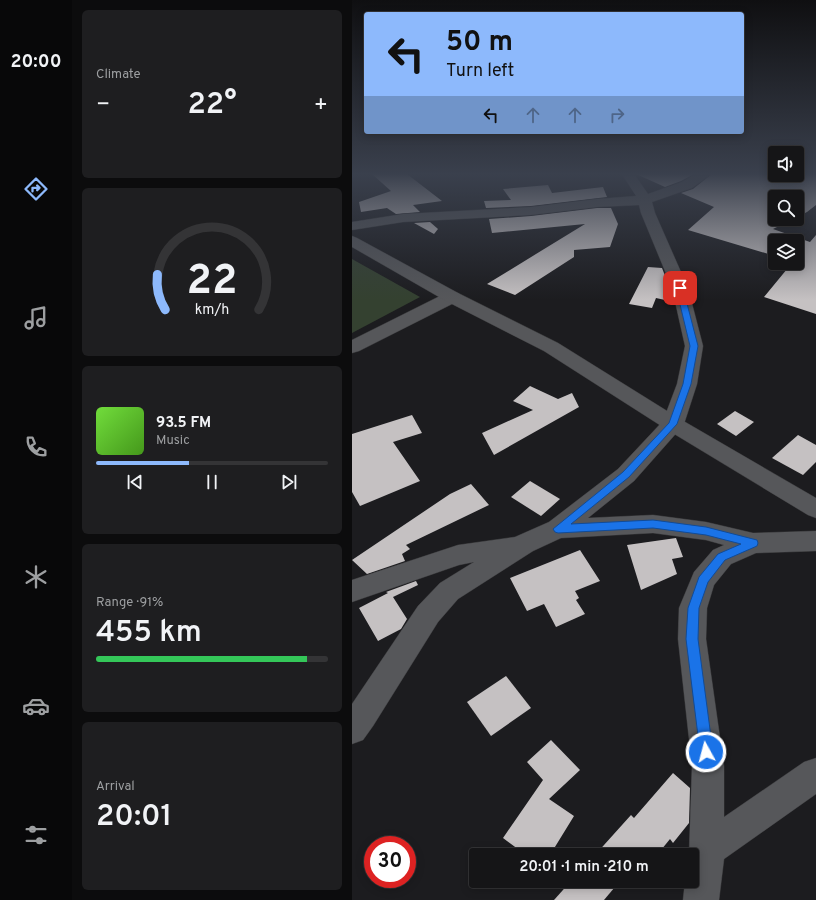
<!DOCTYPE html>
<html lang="en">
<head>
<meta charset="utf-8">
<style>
  body { margin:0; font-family:Overpass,sans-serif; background:#1e1e20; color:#f1f3f6; height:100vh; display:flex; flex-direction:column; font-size:15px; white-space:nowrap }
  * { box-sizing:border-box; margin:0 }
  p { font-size:13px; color:#9d9fa1 }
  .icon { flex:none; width:22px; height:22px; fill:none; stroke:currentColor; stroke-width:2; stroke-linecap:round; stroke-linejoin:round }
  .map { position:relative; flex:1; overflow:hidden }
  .side { display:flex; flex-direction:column; gap:10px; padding:10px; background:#0c0c0d; width:280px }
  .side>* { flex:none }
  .hud { position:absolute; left:12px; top:12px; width:380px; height:122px; border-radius:4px; box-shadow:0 2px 10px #0003,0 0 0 1px #343436; background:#8db9fc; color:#111; overflow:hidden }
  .controls { position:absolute; left:416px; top:146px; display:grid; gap:8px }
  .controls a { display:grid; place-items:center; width:36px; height:36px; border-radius:4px; background:#151517; box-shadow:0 2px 10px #0003,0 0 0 1px #343436; font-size:20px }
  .speed { position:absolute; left:12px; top:836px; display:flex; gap:8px; font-size:20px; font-weight:700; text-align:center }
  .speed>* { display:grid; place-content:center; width:52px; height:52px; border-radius:50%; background:#151517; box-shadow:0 2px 10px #0003,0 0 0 1px #343436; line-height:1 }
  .speed .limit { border:6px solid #d22; background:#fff; color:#111 }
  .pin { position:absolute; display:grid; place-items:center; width:34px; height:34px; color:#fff; margin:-17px; border-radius:8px; box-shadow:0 2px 6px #0006 }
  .me { position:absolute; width:44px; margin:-22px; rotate:353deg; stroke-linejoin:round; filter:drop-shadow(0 0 3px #0008) }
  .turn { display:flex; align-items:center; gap:14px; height:84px; padding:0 16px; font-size:18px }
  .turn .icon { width:52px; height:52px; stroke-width:2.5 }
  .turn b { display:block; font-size:28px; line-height:34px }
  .lanes { display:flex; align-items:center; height:38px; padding:0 16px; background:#0003; justify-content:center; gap:20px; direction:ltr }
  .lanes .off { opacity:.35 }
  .big { font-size:30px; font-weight:600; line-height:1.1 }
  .side .tile { flex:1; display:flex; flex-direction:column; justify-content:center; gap:6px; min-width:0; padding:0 14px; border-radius:6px; background:#1e1e20 }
  .side .dial { align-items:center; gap:0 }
  .dial svg { height:104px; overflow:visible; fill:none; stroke:#343436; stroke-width:7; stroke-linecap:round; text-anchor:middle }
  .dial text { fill:#f1f3f6; stroke:none }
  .song { display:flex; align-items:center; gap:12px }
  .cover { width:48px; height:48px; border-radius:6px; background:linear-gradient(135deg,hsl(100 70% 55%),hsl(100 70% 35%)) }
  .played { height:4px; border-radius:2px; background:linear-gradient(90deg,#8db9fc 40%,#343436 40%) }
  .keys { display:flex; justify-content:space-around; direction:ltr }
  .heat { display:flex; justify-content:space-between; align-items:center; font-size:22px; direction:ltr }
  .charge { height:6px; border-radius:3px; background:linear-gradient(90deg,#34c759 91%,#343436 0) }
  .trip { position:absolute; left:117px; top:848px; width:230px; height:40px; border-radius:4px; background:#151517; box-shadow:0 2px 10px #0003,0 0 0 1px #343436; font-weight:600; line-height:40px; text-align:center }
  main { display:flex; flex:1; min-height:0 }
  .dock { display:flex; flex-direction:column; width:72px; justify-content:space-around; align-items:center; background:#080809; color:#9d9fa1 }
  .dock .icon { width:28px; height:28px }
  .dock .active { color:#8db9fc }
  .dock b { font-size:18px; color:#f1f3f6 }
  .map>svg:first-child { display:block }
  .green { fill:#344130 }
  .building { fill:#c5c1c2 }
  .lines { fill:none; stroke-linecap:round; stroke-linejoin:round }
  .minor-casing { stroke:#363638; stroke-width:1 }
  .tertiary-casing { stroke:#363638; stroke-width:1 }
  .minor { fill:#56575a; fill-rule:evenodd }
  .tertiary { fill:#56575a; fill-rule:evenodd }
  .route { fill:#1a73e8; stroke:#114b97 }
</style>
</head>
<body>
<main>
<nav class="dock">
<b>20:00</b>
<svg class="icon active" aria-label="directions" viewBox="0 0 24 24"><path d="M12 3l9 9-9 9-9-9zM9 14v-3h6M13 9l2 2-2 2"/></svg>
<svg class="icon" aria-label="music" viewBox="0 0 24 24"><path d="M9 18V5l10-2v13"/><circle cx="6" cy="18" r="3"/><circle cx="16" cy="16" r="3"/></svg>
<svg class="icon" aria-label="phone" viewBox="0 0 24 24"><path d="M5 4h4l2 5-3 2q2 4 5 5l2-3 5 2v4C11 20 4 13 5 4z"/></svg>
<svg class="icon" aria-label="climate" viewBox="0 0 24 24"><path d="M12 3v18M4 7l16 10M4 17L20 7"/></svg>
<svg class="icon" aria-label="car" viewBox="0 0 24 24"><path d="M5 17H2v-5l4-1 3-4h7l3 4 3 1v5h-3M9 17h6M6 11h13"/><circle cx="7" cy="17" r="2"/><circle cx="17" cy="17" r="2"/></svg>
<svg class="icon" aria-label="filters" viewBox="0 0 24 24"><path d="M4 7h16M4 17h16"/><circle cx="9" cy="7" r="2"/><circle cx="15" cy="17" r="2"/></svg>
</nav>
<section class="side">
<div class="tile"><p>Climate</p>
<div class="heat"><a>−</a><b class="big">22°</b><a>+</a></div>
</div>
<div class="tile dial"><svg viewBox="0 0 100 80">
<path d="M14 69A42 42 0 1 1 86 69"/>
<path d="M14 69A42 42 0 0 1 8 42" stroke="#8db9fc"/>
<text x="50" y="56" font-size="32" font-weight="700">22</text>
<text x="50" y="72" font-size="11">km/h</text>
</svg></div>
<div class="tile">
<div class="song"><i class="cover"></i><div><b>93.5 FM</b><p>Music</p></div></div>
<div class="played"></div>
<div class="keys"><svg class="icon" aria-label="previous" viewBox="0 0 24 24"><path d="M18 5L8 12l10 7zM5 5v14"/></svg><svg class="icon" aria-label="pause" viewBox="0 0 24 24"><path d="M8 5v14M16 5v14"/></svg><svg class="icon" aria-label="next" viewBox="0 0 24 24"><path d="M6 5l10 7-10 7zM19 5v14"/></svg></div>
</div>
<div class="tile"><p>Range · 91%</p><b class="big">455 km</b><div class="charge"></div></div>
<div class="tile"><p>Arrival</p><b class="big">20:01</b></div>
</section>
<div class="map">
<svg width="464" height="900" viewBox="0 0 464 900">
  <rect width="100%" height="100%" fill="#1c1c1f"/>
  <path class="green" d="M0 259 68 297 0 333Z"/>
  <g class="building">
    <path d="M20 174H55L90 201 61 205 68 212 44 214 35 208 9 212 7 202 39 191Z"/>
    <path d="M284 174H342L329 181 313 187Z"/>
    <path d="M360 174H423V175L464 174V205L455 212 445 217V197H423V219H441L421 229 458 242 464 235V314L412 297 440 263H445V241H423V256L336 230 362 207 329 193 341 189Z"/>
    <path d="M196 185 200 193 251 187 255 197 179 206 134 208 132 201 159 200 151 189Z"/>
    <path d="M245 208H259L266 224 258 247 222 250V257L163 295 135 284 233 224 140 233 137 219 179 216Z"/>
    <path d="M78 222 86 229 82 234 62 223Z"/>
    <path d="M296 267 310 268 317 286 313 300 304 298 300 308 277 304Z"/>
    <path d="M178 386 206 399 220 393 227 407 142 455 130 433 181 410 161 401Z"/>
    <path d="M383 411 402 422 384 436 365 424Z"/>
    <path d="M60 415 70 433 41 442 68 481 8 506 0 492V434Z"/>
    <path d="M446 435 464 445V462L451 475 420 458Z"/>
    <path d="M178 481 208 499 189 516 159 497Z"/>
    <path d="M119 484 137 505 54 545 58 549 50 554 53 561 15 574 0 560 98 494Z"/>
    <path d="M324 538 331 557 320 559 325 574 289 590 275 545Z"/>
    <path d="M228 550 248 581 223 591 227 598 224 600 233 614 204 627 192 604 175 611 158 578Z"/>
    <path d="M64 581 66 585 41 597 55 619 49 629 26 641 7 608 36 593 34 592Z"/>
    <path d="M154 676 179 708 139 736 115 702Z"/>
    <path d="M199 740 228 770 197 799 222 816 198 855H174L151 838 191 780 175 762Z"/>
    <path d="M321 773 338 788 337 823 321 843 318 839 305 855H243L279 815 282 818Z"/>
    <path d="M219 881H268L252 900H202Z"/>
  </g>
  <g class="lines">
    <g class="minor-casing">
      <g id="minor">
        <path d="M270 174H282L296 194 330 182 344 174H359L340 188 300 202 303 213 336 288 351 346 345 384 332 424 328 429 282 481 236 518 301 515 354 522 401 533 464 531V551L404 553 379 564 362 585 355 608 354 639 372 766V817L452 762 464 758V794L372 859 367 900H331L333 881H340V855H337L340 766 326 639 327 608 342 572 361 550 372 545 354 540 301 533 209 538 181 551 106 599 86 622 21 726 11 740 0 744V704L66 606 88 583 122 562 107 565 0 602V580L106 545 163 537 197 522 266 469 311 421 325 384 333 346 320 288 289 213 287 205 245 207 179 215 51 222 0 230V222L51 214 179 207 245 199 284 196Z"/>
        <path d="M100 292 106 293 109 297 106 301 7 351 0 353V340L94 293Z"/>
      </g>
    </g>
    <g class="tertiary-casing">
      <path id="tertiary" d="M0 236 5 238 106 293 206 343 328 419 464 498V518L456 515 314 429 192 351 94 301 0 247Z"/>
    </g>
    <use href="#minor" class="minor"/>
    <use href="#tertiary" class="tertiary"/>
  </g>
  <linearGradient id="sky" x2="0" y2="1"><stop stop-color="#0f0f11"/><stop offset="0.58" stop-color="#3a404d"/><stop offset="1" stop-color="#3a404d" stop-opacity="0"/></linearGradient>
  <rect width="464" height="300" fill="url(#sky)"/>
  <path class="route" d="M325 286 331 288 346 346 339 384 325 424 277 477 219 524 301 520 354 527 405 540 406 543 405 546 373 560 356 582 347 608 346 639 361 752 359 756 354 758 350 756 348 752 334 639 336 608 347 577 366 554 389 544 354 535 301 528 206 533 203 532 201 529 271 472 317 423 331 384 338 346 324 288Z"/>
</svg>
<div class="controls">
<a><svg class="icon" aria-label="sound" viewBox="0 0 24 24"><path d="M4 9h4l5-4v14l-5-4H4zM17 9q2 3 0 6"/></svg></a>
<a><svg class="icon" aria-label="search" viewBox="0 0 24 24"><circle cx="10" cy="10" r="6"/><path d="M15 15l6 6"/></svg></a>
<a><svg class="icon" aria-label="layers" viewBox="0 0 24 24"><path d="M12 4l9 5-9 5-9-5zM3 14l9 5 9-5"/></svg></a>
</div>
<div class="speed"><div class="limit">30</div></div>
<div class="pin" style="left:328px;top:288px;background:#d93025"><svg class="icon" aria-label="arrive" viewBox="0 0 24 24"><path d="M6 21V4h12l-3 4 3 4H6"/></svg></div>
<svg class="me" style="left:354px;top:752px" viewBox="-20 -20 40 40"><circle r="17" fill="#1a73e8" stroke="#fff" stroke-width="3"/><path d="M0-11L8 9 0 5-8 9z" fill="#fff"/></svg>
<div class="trip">20:01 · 1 min · 210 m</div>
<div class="hud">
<div class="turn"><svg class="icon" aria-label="left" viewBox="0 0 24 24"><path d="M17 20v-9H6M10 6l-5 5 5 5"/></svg><div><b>50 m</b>Turn left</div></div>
<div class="lanes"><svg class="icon" aria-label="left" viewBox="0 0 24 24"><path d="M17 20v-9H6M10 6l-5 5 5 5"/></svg><svg class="icon off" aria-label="ahead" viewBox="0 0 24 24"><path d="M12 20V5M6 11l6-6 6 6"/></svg><svg class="icon off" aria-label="ahead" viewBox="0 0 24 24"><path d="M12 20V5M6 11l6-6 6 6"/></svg><svg class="icon off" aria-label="right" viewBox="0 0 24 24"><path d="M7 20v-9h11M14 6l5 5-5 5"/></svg></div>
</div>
</div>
</main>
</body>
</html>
